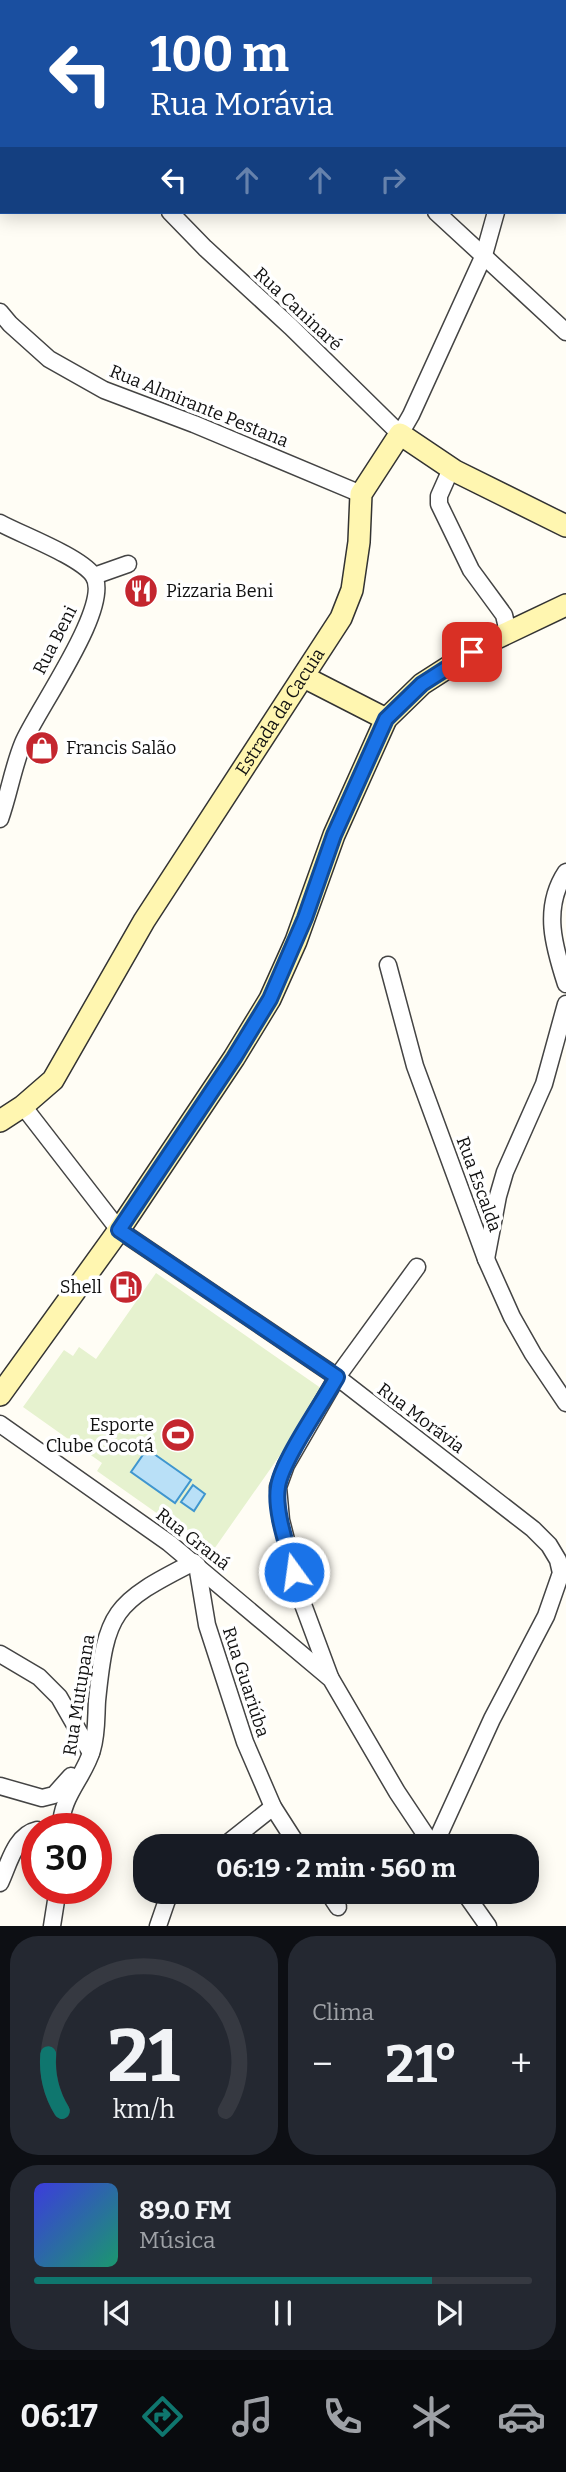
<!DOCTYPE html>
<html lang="pt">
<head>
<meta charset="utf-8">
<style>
  body { margin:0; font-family:Bitter,serif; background:#242831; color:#f1f3f6; height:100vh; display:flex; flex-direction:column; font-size:26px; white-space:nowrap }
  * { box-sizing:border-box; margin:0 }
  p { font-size:23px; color:#9ea1a6 }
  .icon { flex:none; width:38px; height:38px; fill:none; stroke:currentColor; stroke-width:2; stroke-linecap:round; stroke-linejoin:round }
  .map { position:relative; height:1926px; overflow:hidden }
  .sheet { display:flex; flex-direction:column; gap:10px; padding:10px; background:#0d0f14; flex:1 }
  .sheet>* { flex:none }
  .top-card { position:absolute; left:0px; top:0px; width:567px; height:214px; box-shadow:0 4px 18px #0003; background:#1a4fa0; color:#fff; overflow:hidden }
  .speed { position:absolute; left:21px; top:1813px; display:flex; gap:14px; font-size:35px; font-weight:700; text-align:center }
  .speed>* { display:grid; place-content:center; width:91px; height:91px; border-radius:50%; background:#171b24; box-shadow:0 4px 18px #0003; line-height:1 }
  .speed .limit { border:10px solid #d22; background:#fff; color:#111 }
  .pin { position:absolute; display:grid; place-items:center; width:60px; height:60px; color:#fff; margin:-30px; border-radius:14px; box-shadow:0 4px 10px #0006 }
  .me { position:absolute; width:77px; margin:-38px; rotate:346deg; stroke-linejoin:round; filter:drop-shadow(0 0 5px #0008) }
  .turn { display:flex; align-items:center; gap:24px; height:147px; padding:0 35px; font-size:32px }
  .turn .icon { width:91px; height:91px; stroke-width:2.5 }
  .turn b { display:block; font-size:49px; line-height:60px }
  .lanes { display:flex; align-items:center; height:66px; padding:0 35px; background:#0003; justify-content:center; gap:35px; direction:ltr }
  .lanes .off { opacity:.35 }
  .big { font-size:52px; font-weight:700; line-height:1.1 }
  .sheet .tile { flex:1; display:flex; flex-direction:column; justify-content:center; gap:10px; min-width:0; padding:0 24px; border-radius:28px; background:#242831 }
  .sheet .dial { align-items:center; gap:0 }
  .dial svg { height:182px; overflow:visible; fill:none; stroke:#363941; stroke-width:7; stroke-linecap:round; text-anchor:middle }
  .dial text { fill:#f1f3f6; stroke:none }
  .song { display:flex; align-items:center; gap:21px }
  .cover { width:84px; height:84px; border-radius:10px; background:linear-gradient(135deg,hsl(240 70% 55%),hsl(160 70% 35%)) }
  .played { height:7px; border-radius:4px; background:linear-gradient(90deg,#0f766e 80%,#363941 80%) }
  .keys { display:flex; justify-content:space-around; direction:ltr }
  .heat { display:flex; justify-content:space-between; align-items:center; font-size:38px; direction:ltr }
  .sheet .tiles { flex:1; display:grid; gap:10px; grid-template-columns:1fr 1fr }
  .tile:last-child { grid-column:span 2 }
  .trip { position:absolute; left:133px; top:1834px; width:406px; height:70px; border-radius:28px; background:#171b24; box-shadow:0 4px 18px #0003; font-weight:700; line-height:70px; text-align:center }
  .tab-bar { display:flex; height:112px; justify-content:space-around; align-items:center; background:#090b0e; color:#9ea1a6 }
  .tab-bar .icon { width:49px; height:49px }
  .tab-bar .selected { color:#0f766e }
  .tab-bar b { font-size:32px; color:#f1f3f6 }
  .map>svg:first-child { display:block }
  .pitch { fill:#e6f2cf }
  .water { fill:#b9e0f7; stroke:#3f96cf; stroke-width:2 }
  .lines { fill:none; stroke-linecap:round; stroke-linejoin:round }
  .street-casing { stroke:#444; stroke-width:19 }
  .secondary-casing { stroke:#333; stroke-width:24 }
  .street { stroke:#fff; stroke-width:16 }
  .secondary { stroke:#fff6b0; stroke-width:21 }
  .route-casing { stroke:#114b97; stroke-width:18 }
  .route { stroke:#1a73e8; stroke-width:12 }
  .labels { text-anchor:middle; stroke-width:7; stroke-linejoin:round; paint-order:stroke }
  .street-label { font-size:18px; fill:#111; stroke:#fff }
  .poi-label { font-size:18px; fill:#111; stroke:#fff; text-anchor:start }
</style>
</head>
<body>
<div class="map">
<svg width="566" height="1926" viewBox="0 0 566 1926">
  <rect width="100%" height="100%" fill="#fffdf5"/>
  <path class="pitch" d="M156 1273 325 1391 212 1552 97 1471 102 1463 23 1407 64 1350 73 1356 79 1347 96 1359Z"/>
  <g class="water">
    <path d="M147 1449 191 1480 175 1503 131 1472Z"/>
    <path d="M193 1485 205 1494 194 1511 181 1502Z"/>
  </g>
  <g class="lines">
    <g class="street-casing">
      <g id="street">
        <path d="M201 0 203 2"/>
        <path d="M216 2 220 0"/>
        <path d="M389 2 390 0"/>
        <path d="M552 2V0"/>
        <path d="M170 212 205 248 291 327 400 434 411 415 484 255 496 212"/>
        <path d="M436 212 566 332"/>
        <path d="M0 312 10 324 49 359 104 390 194 424 361 494"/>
        <path d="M451 469 439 496V504L471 570 504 615 508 632"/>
        <path d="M0 523C22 535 79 556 93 575 114 604 36 711 23 743 13 767 9 794 0 819"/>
        <path d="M94 576 128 564"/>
        <path d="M566 872C542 908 554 947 566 984"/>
        <path d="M388 965 415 1066 486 1259 512 1317 533 1354 566 1403"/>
        <path d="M23 1106 119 1230 337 1377 533 1529 549 1545 558 1560 561 1573 546 1616 492 1719 434 1846"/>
        <path d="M486 1259 498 1196 505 1172 544 1084 566 1004"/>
        <path d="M0 1424 169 1543 331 1679 397 1792 433 1846"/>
        <path d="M197 1565 207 1625 245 1742 273 1807 298 1846"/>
        <path d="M0 1654 39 1677 59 1697 91 1753"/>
        <path d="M330 1677 301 1599 281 1520 278 1487 286 1465 337 1377 417 1267"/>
        <path d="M0 1786 42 1798 54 1795 71 1776"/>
        <path d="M61 1829C60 1797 84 1778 92 1750 97 1734 96 1717 97 1701 106 1611 113 1603 194 1562"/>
        <path d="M224 1846 273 1807"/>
        <path d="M0 1883C9 1864 15 1835 37 1830"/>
        <path d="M328 1892 338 1907"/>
        <path d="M464 1892 488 1926"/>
        <path d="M52 1926 58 1888"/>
        <path d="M158 1926 167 1900 173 1892"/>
      </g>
    </g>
    <g class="secondary-casing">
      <g id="secondary">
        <path d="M304 677 386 719"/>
        <path id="s1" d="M0 1121 23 1106 53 1080 144 921 341 618 352 590 359 542 361 494 400 434 455 471 566 526"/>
        <path d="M0 1395 119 1230 234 1058 270 999 296 941 334 835 386 719 422 684 486 643 566 605"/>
      </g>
    </g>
    <use href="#street" class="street"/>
    <use href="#secondary" class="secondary"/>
  </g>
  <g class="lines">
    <g class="route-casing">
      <path id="route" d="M294 1572C288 1549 274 1511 278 1487 281 1462 323 1402 337 1377L119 1230 234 1058 270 999 305 918 334 835 386 719 422 684 472 652"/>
    </g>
    <use href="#route" class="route"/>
  </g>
  <defs>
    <g id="restaurant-disc" transform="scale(1.75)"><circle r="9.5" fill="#c4262e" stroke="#fff"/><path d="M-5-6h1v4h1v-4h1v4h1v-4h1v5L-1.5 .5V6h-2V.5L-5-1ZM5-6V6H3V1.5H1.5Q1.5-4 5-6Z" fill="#fff"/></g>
    <g id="shop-disc" transform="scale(1.75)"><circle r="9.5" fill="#c4262e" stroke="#fff"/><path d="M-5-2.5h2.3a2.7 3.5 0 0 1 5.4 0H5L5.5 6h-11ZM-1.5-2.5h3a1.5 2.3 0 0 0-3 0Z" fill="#fff"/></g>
    <g id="fuel-disc" transform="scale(1.75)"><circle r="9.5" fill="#c4262e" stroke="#fff"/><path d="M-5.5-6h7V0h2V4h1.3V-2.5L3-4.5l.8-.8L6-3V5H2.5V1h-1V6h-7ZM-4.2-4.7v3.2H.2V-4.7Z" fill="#fff"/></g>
    <g id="stadium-disc" transform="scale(1.75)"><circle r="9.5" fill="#c4262e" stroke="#fff"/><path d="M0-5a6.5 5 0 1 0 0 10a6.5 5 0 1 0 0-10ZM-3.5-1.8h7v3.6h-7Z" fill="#fff"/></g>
  </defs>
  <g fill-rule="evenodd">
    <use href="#restaurant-disc" x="141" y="591"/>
    <use href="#shop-disc" x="42" y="748"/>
    <use href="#fuel-disc" x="126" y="1287"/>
    <use href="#stadium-disc" x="178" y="1435"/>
  </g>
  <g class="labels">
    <g class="street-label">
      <text transform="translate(298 309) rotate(43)" y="6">Rua Caninaré</text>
      <text transform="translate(199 406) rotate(22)" y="6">Rua Almirante Pestana</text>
      <text transform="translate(55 640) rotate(-63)" y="6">Rua Beni</text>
      <text dy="6" stroke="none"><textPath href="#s1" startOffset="500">Estrada da Cacuia</textPath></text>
      <text transform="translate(479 1184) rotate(70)" y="6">Rua Escalda</text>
      <text transform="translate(421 1418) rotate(37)" y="6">Rua Morávia</text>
      <text transform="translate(193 1539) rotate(38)" y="6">Rua Graná</text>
      <text transform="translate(246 1682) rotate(72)" y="6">Rua Guariúba</text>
      <text transform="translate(79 1695) rotate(-81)" y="6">Rua Mutupana</text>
    </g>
    <g class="poi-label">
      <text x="166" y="597">Pizzaria Beni</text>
      <text x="66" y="754">Francis Salão</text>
      <text x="102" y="1293" text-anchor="end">Shell</text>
      <text x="154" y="1431" text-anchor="end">Esporte<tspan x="154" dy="21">Clube Cocotá</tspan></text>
    </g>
  </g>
</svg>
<div class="speed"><div class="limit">30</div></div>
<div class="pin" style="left:472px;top:652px;background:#d93025"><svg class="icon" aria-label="arrive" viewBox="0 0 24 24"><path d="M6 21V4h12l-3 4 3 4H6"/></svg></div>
<svg class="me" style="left:294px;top:1572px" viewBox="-20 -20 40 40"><circle r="17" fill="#1a73e8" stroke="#fff" stroke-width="3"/><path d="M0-11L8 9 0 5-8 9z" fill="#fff"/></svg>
<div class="trip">06:19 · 2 min · 560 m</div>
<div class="top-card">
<div class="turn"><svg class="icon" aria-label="left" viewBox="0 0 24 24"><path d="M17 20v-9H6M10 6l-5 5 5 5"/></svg><div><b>100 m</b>Rua Morávia</div></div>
<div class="lanes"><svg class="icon" aria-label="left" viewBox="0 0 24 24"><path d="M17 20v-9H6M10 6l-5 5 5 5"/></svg><svg class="icon off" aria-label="ahead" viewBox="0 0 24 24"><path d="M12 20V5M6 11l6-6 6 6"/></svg><svg class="icon off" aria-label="ahead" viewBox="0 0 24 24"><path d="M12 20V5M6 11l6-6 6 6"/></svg><svg class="icon off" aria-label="right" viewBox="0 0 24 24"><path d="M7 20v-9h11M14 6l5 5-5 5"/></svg></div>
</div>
</div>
<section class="sheet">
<div class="tiles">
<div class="tile dial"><svg viewBox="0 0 100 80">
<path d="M14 69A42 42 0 1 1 86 69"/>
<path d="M14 69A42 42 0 0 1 8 44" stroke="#0f766e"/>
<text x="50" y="56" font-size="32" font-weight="700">21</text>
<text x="50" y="72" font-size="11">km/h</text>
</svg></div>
<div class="tile"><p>Clima</p>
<div class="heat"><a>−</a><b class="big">21°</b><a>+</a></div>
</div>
<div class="tile">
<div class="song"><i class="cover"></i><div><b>89.0 FM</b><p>Música</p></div></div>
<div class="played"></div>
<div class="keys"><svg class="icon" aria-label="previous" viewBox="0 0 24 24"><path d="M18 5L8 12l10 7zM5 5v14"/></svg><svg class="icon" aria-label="pause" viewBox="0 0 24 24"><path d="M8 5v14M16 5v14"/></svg><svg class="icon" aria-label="next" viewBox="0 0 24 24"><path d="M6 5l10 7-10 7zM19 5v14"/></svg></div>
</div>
</div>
</section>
<nav class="tab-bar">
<b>06:17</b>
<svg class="icon selected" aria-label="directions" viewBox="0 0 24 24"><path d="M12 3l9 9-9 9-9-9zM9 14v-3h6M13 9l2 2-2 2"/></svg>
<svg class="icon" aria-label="music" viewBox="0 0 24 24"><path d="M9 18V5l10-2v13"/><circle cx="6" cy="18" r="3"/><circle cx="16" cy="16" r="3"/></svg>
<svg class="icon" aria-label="phone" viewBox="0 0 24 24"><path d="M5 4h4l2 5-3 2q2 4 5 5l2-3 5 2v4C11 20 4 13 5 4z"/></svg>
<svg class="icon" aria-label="climate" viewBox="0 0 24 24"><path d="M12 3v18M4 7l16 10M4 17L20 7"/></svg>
<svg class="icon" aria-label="car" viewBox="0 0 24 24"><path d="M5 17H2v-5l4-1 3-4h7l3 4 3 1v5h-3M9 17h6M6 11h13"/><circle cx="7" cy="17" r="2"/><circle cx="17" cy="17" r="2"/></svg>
</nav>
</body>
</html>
